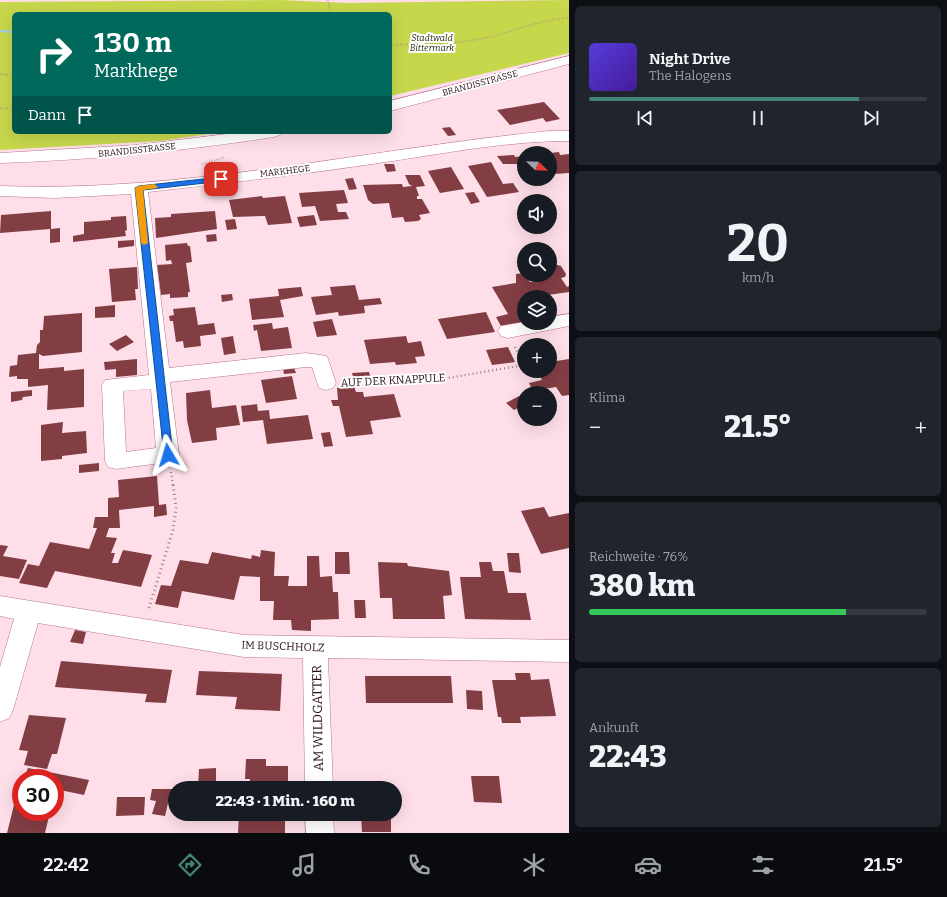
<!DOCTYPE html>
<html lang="de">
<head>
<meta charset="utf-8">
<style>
  body { margin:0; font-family:Bitter,serif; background:#20242c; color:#f1f3f6; height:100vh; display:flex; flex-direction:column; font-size:15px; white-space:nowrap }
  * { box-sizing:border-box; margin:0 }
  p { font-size:13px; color:#9ea1a6 }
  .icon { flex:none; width:22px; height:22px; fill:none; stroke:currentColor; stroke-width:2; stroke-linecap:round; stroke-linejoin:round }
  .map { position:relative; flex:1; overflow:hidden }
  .side { display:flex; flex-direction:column; gap:6px; padding:6px; background:#0d0f14; width:378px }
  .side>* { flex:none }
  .hud { position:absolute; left:12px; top:12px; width:380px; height:122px; border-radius:6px; box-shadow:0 4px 16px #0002; background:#00695c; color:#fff; overflow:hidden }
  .needle { width:26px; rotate:113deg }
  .tools { position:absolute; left:517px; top:146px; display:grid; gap:8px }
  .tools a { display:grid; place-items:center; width:40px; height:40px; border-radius:50%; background:#171b24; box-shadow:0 4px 16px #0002; font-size:20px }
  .speed { position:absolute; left:12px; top:769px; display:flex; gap:8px; font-size:20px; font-weight:700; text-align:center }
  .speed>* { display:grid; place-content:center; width:52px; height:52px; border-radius:50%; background:#171b24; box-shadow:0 4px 16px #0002; line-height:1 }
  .speed .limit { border:6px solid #d22; background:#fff; color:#111 }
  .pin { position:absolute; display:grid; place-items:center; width:34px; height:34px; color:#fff; margin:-17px; border-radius:8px; box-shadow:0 2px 6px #0006 }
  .me { position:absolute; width:44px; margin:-22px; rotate:353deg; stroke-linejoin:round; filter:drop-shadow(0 0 3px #0008) }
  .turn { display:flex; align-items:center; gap:14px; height:84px; padding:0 16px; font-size:18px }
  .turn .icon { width:52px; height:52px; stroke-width:2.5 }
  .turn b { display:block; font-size:28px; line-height:34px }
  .then { display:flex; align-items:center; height:38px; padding:0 16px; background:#0003; gap:8px; font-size:15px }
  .big { font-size:30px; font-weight:800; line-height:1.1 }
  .side .widget { flex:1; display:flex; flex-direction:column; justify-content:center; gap:6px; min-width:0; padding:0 14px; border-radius:6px; background:#20242c }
  .side .dial { align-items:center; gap:0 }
  .dial b { font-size:52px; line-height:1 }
  .song { display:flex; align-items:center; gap:12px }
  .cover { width:48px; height:48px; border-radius:6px; background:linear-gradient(135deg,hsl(250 70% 55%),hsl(260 70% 35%)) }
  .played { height:4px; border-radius:2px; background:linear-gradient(90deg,#438474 80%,#363941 80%) }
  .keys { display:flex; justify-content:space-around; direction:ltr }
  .heat { display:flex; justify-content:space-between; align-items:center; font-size:22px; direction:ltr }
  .charge { height:6px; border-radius:3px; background:linear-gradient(90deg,#34c759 76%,#363941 0) }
  .trip { position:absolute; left:168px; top:781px; width:234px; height:40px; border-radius:20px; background:#171b24; box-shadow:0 4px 16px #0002; font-weight:800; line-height:40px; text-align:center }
  .dock { display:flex; height:64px; justify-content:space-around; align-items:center; background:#090b0e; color:#9ea1a6 }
  .dock .icon { width:28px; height:28px }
  .dock .selected { color:#438474 }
  .dock b { font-size:18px; color:#f1f3f6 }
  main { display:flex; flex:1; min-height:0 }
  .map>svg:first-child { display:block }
  .green { fill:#c7d74c }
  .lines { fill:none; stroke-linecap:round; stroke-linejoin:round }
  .stream { fill:#9ecfed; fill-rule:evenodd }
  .building { fill:#833e44 }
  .minor-casing { stroke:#ba738e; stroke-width:1 }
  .path-far2 { stroke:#9e808b; stroke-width:2; stroke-dasharray:0.5 2; stroke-linecap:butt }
  .path-far1 { stroke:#9e808b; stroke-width:2.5; stroke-dasharray:1 3; stroke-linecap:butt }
  .path { stroke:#9e808b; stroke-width:3; stroke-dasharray:1 3.5; stroke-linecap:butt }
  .minor { fill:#fff; fill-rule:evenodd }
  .route { fill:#1a73e8; stroke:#114b97 }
  .slow { fill:#f59e0b }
  .labels { text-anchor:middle; stroke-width:4; stroke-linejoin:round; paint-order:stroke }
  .far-park-label { font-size:9px; font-style:italic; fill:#282c14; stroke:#fff }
  .far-street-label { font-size:9px; fill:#2b101b; stroke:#fff }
  .street-label { font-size:11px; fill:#2b101b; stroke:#fff }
  .near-street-label { font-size:13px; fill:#2b101b; stroke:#fff }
</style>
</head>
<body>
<main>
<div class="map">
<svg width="569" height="833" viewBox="0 0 569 833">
  <rect width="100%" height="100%" fill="#fedee9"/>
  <path class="green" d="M279 0 347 3 569 0V53L390 96V14H14V132H222L160 141 0 150V2Z"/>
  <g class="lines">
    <path class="stream" d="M0 30 14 31V33L0 32Z"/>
  </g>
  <g class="building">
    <path d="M544 102 560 119 546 122 543 118 510 125 497 110Z"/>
    <path d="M450 127 456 135 448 136 442 128Z"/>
    <path d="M559 152 560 155 569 154V173L553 174 554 176H550V153Z"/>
    <path d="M514 155 515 157 524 156V179L517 164H503L497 156Z"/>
    <path d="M491 162 503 184 513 183 519 192 487 197 468 166Z"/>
    <path d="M384 164H394L396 171 387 172Z"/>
    <path d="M451 167 464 189 440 193 428 171Z"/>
    <path d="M405 175H420L425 186 416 187 419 196H417V199H422L430 213 419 215 421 219 418 221 405 222 403 217 392 218 389 203 373 204 368 200 363 185 402 184 403 187 412 186 409 184Z"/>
    <path d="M353 178 357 189 349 190 345 179Z"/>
    <path d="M344 190 348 203 336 204 338 212H346L349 219 320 221 315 206 302 207 299 193Z"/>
    <path d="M474 192 480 202 471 204 465 193Z"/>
    <path d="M262 196 263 198 285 196 292 223 268 225 265 216 233 217 229 200Z"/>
    <path d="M51 211V229L60 228V242L50 243V229L0 233 1 215Z"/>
    <path d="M215 211 217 229 156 238 155 218 171 217V214Z"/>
    <path d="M314 215 317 225 300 227 297 217Z"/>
    <path d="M126 216 127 230 125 231 126 236 73 242V236L84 234V222L111 220V217Z"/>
    <path d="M235 219 237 229 227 230 225 220Z"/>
    <path d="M216 234 217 241 207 242 206 235Z"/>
    <path d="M134 240V246L118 248V241Z"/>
    <path d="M187 243 188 246H190L192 262 186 263 190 292H188V297L170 298V294L161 295 157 265 172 264 171 260 166 261 165 245Z"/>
    <path d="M554 264 561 266 566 274 565 277 561 278 567 287 569 286V292L548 295 549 297H524V314L521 320 524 325 502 328 496 317 508 314 492 287 516 283V274L524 273 530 282 537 281 533 275H550V265Z"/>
    <path d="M137 267 138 289H135L136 300 112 302 109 269Z"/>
    <path d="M355 285 359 300 380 298 382 304 364 306 365 313 339 316 338 312 316 315 311 297 332 295 330 287Z"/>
    <path d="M301 287 303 296 280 300 284 317 252 320 249 299 279 296 278 289Z"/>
    <path d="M232 294 233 300 222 302 221 295Z"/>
    <path d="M115 305V317L95 318V307Z"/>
    <path d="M195 307 198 325 214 323 216 334 200 336 201 346 184 348 183 341 176 342 173 321H170L169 316 174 315 173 309Z"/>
    <path d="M486 312 495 332 447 339 438 319Z"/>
    <path d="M82 313V352L43 356 39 354V369L64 367V371L84 369V407L47 410 48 385 28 387V379H17V376L9 377 10 366 17 365 18 355 36 353 37 345 40 342V330H43L44 316Z"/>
    <path d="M332 319 337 335 317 337 313 322Z"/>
    <path d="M272 323 273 329 288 327 292 348 261 351 257 330 254 331 253 325Z"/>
    <path d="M126 335 134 342 117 351 109 344Z"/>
    <path d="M233 336 236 353 224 355 221 338Z"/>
    <path d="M406 336 408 343 421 341 425 356 415 357 417 363 396 365 395 362 370 364 364 340Z"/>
    <path d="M508 347 515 362 492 365 486 350Z"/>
    <path d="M137 359V375L116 377V369L105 370 104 362Z"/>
    <path d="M569 359V395L562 396 556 387 533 391 529 383 542 380 539 374 550 371V362Z"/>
    <path d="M294 368 296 373 284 374 283 369Z"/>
    <path d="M369 372 371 379 354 380 352 373Z"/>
    <path d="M292 376 297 399 266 403 261 380Z"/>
    <path d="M354 386 356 392H363L364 397 394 394 401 417 370 421 373 434 346 437 339 406H333L331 400H338L337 388Z"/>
    <path d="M32 390V396L23 397 22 400 11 402V392Z"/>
    <path d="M210 390 212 408 236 405 240 425 216 428 217 440 192 443 187 420 186 393Z"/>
    <path d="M519 396 524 400V405L514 410 506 403Z"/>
    <path d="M257 404 258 411 269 410 270 419 308 415 313 439 267 444 263 420 243 422 241 406Z"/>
    <path d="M63 422 62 433 86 431 87 453 62 456V459L41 461V425Z"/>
    <path d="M330 432 333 446 324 447 321 433Z"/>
    <path d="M99 463V471L79 473V465Z"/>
    <path d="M157 476 159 505 166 504 167 515 154 517V506L119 510 120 528H109L106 537 117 538 111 553H115L112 563H118L123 550 152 555 141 587 55 571 47 588 19 583 28 564 39 566 50 542 89 549 97 528H93L95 517H108V498L119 497 118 480Z"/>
    <path d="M544 507 549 517 569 513V548L541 554 521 511Z"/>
    <path d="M0 545 8 546 3 556 27 560 19 579 0 576Z"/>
    <path d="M261 550 275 552 274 576H289L288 586H307V556H319L320 577 332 576 333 592H338L339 619 311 620V631L292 630 291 620H273L274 601H260V577L240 576 234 600 182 591 178 608 155 604 161 585 171 586 180 560 208 564 212 552 251 559 252 555 260 557Z"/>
    <path d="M335 552H349L350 574H335Z"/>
    <path d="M507 553H519L521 573 509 572Z"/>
    <path d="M378 562 407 563 408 566 449 571 452 595 443 596 445 619H393L392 598H380Z"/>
    <path d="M479 562H491L493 571H504L508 593H526L531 620 465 619 460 577H481Z"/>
    <path d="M354 600H365L366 618H355Z"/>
    <path d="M75 630 86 632 83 644 70 642Z"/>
    <path d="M61 661 172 670 166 703 145 702 147 694 55 687Z"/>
    <path d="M199 671 282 674 280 711 235 709 237 697 196 695Z"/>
    <path d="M515 673H530L531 680 549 679 556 716 520 717 521 723H502L501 717H498L492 680H516Z"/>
    <path d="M365 676H451L453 703H366Z"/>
    <path d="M466 690 482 691 483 710 467 709Z"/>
    <path d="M29 715 66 718 57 754H52L47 769 24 765 28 751 19 750Z"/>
    <path d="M246 759H266V766H288V788H249L250 779H245Z"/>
    <path d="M28 768 89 780 84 795 55 789V778H24Z"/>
    <path d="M216 768V786L198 787 199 769Z"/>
    <path d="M471 776H499L502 803 474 802Z"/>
    <path d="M152 789H175V794L170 803H168L165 816 152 814 156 801 150 800Z"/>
    <path d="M117 797H145L144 815 116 816Z"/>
    <path d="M14 805 21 806V812H50L45 833H7Z"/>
    <path d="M239 814H285V833H238Z"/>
    <path d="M361 814H391V832H362Z"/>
  </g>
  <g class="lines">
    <g class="minor-casing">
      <g id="minor">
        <path d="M569 56V64L390 111V101Z"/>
        <path d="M549 131H569V141C508 141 446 153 386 162 306 174 227 183 148 192L169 368 306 353 327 356 336 383 333 388 326 390 319 388 312 367H306L170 382 179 455 176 461 116 469 108 467 105 461 102 385 105 380 149 375 131 194 55 198 0 196V186C185 193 366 149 549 131ZM151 389 156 448 126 452 123 391Z"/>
        <path d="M243 132H282L280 135 274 137C183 151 92 160 0 163V153L137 145Z"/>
        <path d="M569 314V326L508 338 501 336 498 331 501 326 524 322V323H550V317Z"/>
        <path d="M0 596 244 635 569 640V662L328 658 333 788H305L303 658 244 657 38 623 13 710 9 718 0 722V667L14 619 0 616Z"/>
        <path d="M305 814H333L334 833H306Z"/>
      </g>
    </g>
    <g class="path-far2">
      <path d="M328 0 331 14"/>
      <path d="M390 45C422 44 454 44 485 38 514 32 540 19 569 18"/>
      <path d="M0 74 14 76"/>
      <path d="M0 108 14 109"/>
      <path d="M202 164 226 157"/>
    </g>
    <g class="path-far1">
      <path d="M515 347 524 364"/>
      <path d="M345 383 442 379 524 365"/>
      <path d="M171 472 173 485"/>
    </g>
    <path class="path" d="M149 608 173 530 176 508 173 484"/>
    <use href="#minor" class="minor"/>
  </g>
  <path class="route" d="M221 177 224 179 223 181 143 190 173 455 168 459 164 455 135 188 139 186Z"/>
  <path class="slow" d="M154 184 158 187 157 188 143 190 148 243 144 245 141 243 135 188 139 186Z"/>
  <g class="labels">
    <g class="far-park-label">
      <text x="432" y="41">Stadtwald<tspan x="432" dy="10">Bittermark</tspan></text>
    </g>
    <g class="far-street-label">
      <text transform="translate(480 83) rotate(-15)" y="3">BRANDISSTRASSE</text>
      <text transform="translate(137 150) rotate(-6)" y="3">BRANDISSTRASSE</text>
      <text transform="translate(285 171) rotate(-7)" y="3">MARKHEGE</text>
    </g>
    <g class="street-label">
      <text transform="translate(393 380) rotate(-3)" y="4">AUF DER KNAPPULE</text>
      <text transform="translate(283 646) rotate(2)" y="4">IM BUSCHHOLZ</text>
    </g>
    <g class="near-street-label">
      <text transform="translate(317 718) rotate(-91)" y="5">AM WILDGATTER</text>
    </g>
  </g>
</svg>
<div class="tools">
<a><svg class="needle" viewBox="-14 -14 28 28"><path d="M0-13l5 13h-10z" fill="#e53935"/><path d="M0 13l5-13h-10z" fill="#9ea1a6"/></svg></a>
<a><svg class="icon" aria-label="sound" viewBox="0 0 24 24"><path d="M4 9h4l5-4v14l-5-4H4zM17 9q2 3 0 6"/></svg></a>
<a><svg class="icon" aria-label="search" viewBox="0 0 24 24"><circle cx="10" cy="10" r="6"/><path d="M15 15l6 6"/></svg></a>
<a><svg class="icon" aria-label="layers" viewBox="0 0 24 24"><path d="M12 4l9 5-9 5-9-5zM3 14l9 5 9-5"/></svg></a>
<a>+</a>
<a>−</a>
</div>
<div class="speed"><div class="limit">30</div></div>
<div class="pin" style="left:221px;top:179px;background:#d93025"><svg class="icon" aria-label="arrive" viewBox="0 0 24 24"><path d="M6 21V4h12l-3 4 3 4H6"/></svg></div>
<svg class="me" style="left:168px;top:455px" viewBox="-20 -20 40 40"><path d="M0-17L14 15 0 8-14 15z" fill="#1a73e8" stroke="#fff" stroke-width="4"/></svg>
<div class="trip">22:43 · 1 Min. · 160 m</div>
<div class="hud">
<div class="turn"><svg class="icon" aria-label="right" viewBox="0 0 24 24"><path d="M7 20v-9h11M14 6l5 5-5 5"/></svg><div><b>130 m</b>Markhege</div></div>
<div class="then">Dann<svg class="icon" aria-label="arrive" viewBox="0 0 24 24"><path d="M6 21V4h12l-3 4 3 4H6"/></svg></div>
</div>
</div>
<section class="side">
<div class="widget">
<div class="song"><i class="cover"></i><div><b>Night Drive</b><p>The Halogens</p></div></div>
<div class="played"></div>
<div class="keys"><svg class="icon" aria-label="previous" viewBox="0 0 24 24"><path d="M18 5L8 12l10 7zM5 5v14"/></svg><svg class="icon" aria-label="pause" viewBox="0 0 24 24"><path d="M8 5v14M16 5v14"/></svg><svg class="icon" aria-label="next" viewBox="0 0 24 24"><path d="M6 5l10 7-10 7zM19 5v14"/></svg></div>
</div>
<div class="widget dial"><b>20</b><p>km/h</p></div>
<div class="widget"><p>Klima</p>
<div class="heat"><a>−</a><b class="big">21.5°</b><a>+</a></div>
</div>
<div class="widget"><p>Reichweite · 76%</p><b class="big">380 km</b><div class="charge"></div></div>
<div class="widget"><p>Ankunft</p><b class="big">22:43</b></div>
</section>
</main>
<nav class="dock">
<b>22:42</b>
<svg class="icon selected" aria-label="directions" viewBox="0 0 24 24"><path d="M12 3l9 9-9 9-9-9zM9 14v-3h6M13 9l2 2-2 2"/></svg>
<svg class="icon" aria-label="music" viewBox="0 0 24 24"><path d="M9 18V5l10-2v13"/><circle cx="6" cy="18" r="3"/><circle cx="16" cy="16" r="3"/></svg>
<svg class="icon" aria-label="phone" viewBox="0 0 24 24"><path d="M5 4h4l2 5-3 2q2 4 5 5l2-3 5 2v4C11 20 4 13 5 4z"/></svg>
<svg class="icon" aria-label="climate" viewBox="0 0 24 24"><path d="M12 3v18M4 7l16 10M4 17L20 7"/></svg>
<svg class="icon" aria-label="car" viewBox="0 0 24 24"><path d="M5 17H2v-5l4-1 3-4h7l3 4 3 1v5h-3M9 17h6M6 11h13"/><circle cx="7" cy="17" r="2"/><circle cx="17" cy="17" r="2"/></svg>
<svg class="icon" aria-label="filters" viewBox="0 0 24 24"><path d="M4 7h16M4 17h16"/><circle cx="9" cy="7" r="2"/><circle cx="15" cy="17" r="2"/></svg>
<b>21.5°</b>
</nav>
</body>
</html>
